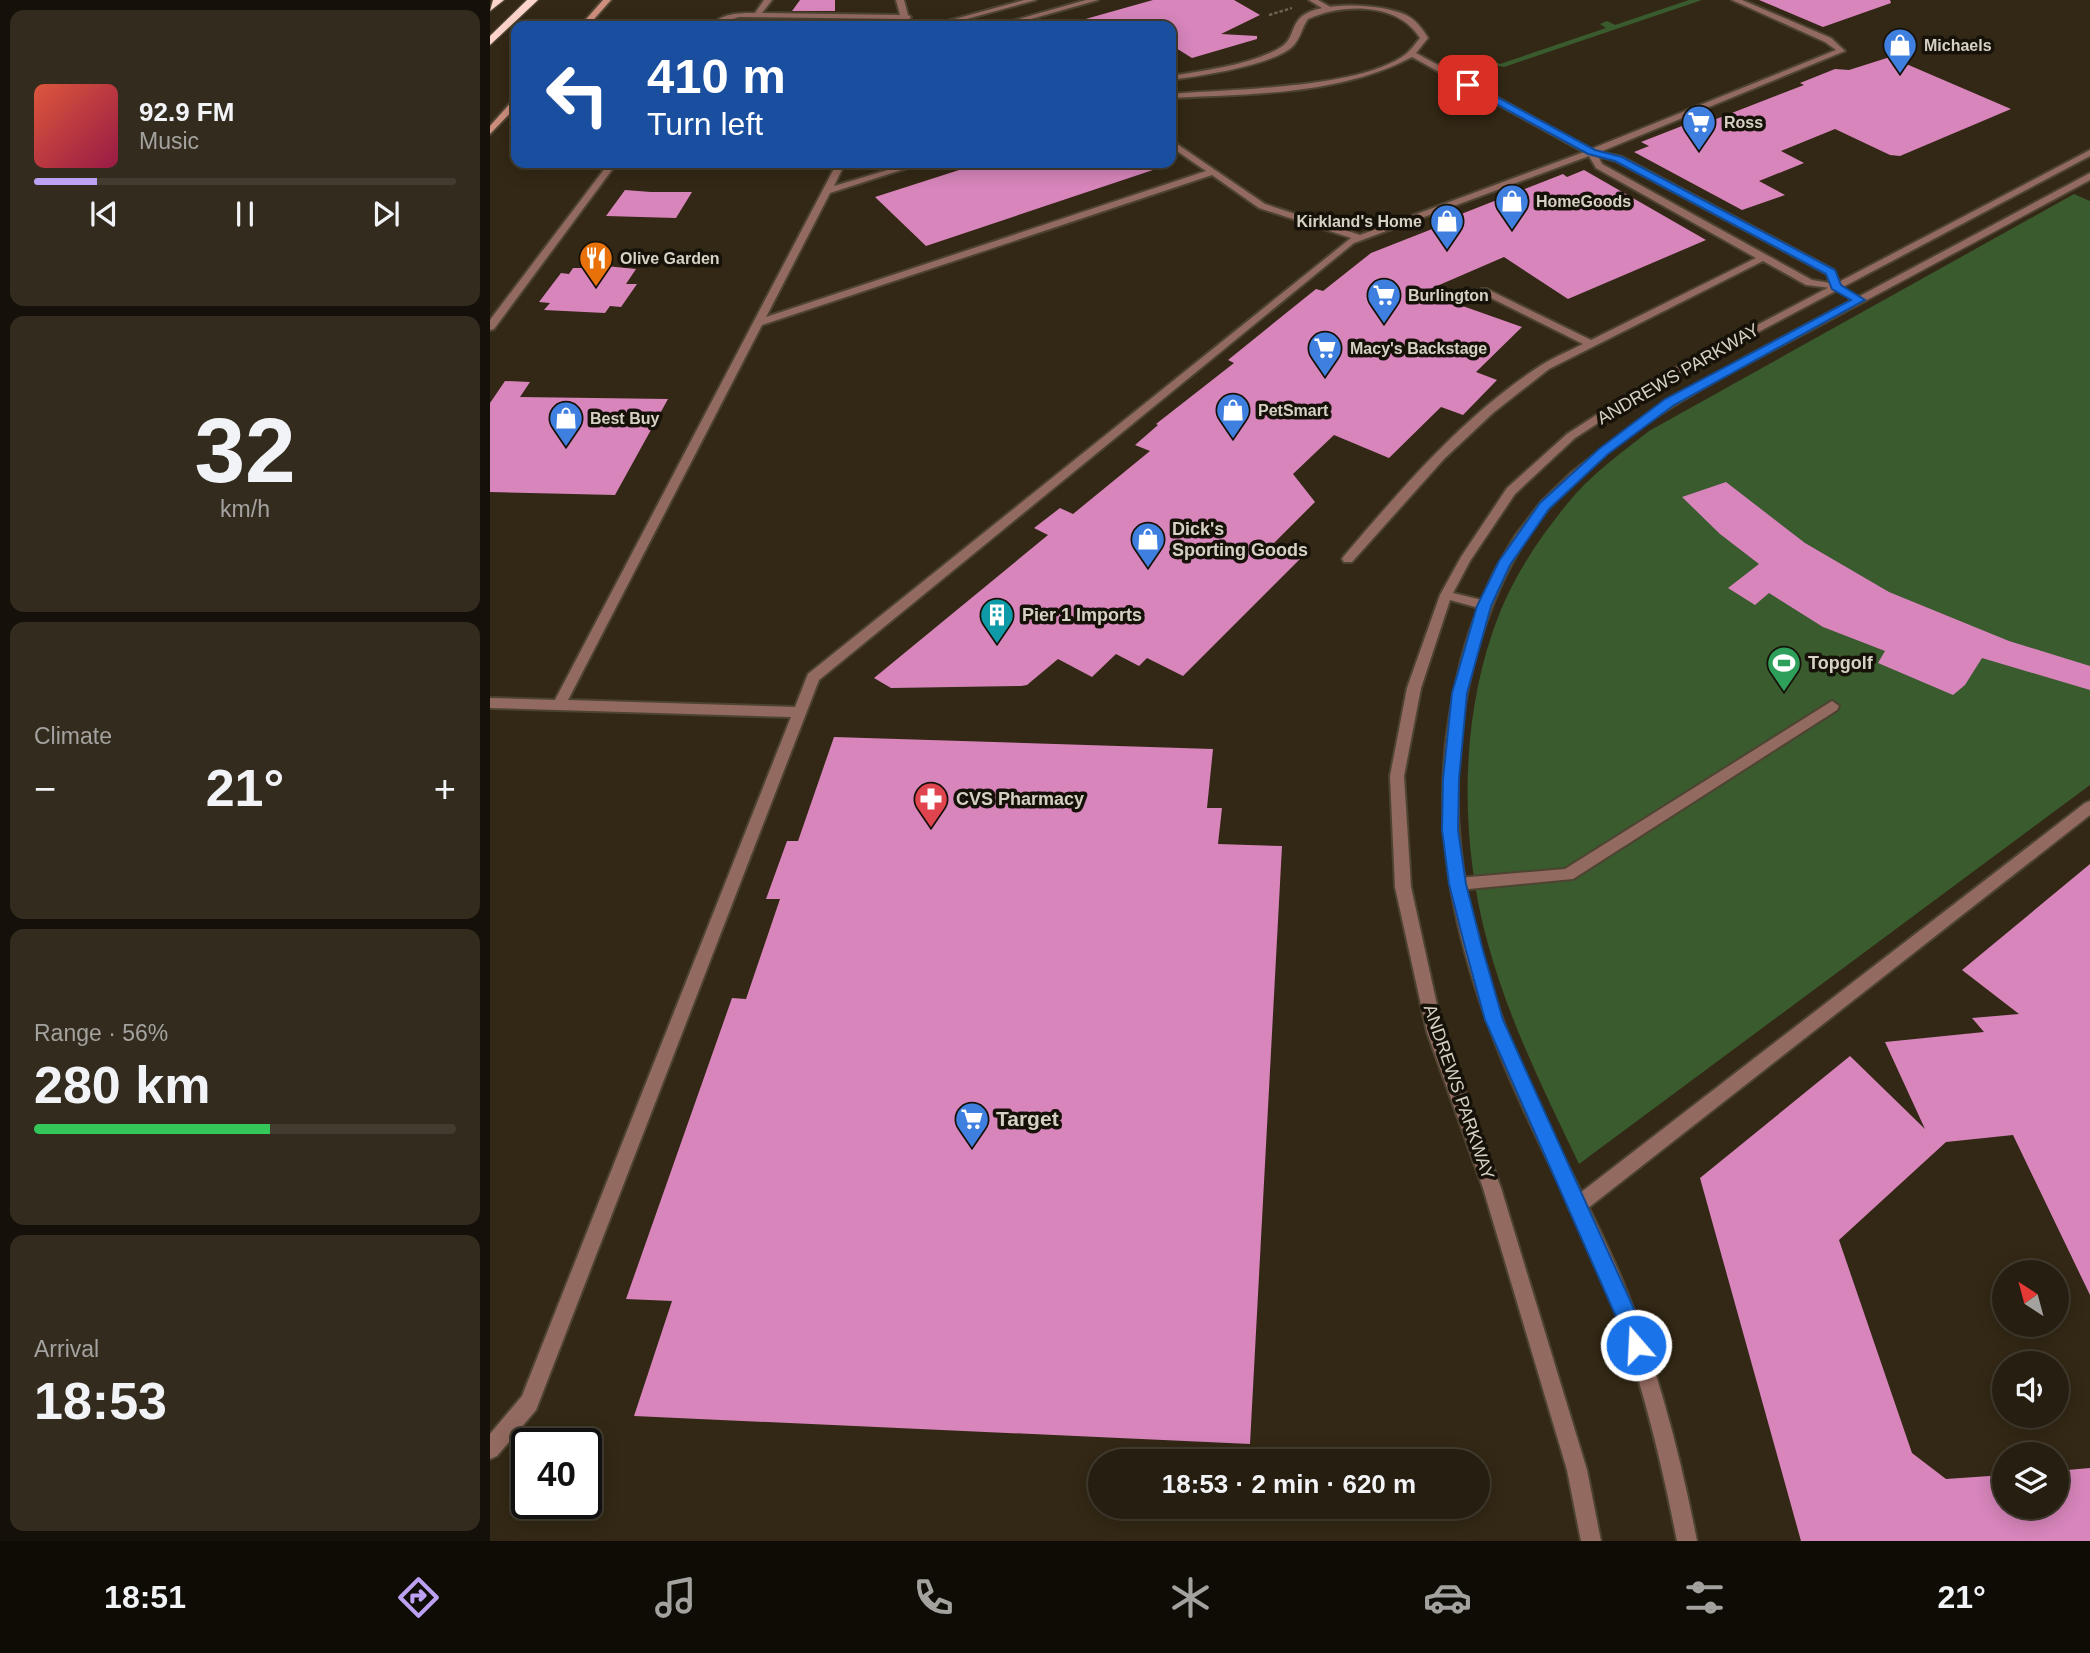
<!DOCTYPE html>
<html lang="en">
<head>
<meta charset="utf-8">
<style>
  body { margin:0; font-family:Helvetica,sans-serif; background:#322b1e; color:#f1f3f6; height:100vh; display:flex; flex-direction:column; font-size:26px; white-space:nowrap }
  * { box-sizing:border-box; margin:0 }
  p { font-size:23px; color:#a4a29f }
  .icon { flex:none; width:38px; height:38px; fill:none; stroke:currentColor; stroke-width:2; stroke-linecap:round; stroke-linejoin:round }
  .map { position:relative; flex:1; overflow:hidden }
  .side { display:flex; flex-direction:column; gap:10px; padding:10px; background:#151009; width:490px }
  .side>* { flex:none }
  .guide { position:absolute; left:21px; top:21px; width:665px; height:147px; border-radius:14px; box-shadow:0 4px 18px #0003,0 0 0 2px #423c30; background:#1a4fa0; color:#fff; overflow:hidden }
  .needle { width:46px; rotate:324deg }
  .buttons { position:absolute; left:1502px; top:1260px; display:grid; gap:14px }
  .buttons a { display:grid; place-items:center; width:77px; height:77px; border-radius:50%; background:#261e10; box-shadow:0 4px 18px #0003,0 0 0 2px #423c30; font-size:35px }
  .speed { position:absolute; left:21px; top:1428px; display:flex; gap:14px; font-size:35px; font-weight:700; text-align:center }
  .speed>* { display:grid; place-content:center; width:91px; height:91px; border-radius:50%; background:#261e10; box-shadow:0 4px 18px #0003,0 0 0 2px #423c30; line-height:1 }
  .speed .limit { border:4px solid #111; border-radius:10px; background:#fff; color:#111 }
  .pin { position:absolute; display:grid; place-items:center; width:60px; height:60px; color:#fff; margin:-30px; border-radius:14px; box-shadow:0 4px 10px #0006 }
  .me { position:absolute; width:77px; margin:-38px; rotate:341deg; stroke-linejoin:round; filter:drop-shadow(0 0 5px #0008) }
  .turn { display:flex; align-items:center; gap:24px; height:147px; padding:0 21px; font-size:32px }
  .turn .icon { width:91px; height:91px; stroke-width:2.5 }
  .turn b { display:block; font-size:49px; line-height:60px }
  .big { font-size:52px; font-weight:800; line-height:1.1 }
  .side .widget { flex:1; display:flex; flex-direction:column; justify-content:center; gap:10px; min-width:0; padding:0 24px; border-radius:14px; background:#322b1e }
  .side .dial { align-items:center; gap:0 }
  .dial b { font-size:91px; line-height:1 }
  .song { display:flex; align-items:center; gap:21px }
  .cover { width:84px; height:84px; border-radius:10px; background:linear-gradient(135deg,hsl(10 70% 55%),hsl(340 70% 35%)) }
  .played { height:7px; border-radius:4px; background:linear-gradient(90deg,#bca0f2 15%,#423c30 15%) }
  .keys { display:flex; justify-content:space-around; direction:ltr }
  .heat { display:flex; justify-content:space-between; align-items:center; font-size:38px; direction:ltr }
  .charge { height:10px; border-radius:5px; background:linear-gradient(90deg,#34c759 56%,#423c30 0) }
  .trip { position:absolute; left:598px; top:1449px; width:402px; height:70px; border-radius:35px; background:#261e10; box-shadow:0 4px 18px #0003,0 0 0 2px #423c30; font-weight:800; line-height:70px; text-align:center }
  .menu { display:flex; height:112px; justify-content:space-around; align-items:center; background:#0f0c06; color:#a4a29f }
  .menu .icon { width:49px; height:49px }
  .menu .selected { color:#bca0f2 }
  .menu b { font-size:32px; color:#f1f3f6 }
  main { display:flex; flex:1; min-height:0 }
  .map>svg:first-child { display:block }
  .green { fill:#395b2e }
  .building { fill:#d785bb }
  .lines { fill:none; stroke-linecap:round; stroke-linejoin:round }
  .service-casing { stroke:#4d4331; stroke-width:4 }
  .minor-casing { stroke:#4d4331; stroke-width:4 }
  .tertiary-casing { stroke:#4d4331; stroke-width:4 }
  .secondary-casing { stroke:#4d4331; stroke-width:4 }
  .motorway-casing { stroke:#4d4331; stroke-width:3 }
  .path { stroke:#6c6252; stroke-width:2.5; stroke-dasharray:3.5 2; stroke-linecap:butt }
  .service { fill:#936a60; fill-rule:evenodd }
  .minor { fill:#936a60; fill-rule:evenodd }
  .tertiary { fill:#936a60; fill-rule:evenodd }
  .secondary { fill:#ce8e7e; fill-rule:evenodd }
  .motorway { fill:#fed5cb; fill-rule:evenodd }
  .route { fill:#1a73e8; stroke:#114b97; stroke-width:2 }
  .labels { text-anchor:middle; stroke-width:7; stroke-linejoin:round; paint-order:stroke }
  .far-poi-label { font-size:16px; font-weight:bold; fill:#d7d0c4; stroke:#171209; text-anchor:start }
  .street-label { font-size:18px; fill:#d7d0c4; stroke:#171209 }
  .poi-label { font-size:18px; font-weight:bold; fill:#d7d0c4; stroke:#171209; text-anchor:start }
  .near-poi-label { font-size:21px; font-weight:bold; fill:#d7d0c4; stroke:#171209; text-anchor:start }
</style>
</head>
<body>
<main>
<section class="side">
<div class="widget">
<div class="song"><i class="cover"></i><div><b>92.9 FM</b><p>Music</p></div></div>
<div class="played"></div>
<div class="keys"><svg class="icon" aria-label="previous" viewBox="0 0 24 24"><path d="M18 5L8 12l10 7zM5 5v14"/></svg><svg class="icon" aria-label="pause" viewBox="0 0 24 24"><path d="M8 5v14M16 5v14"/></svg><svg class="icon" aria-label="next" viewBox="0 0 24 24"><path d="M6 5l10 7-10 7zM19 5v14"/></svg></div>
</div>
<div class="widget dial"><b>32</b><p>km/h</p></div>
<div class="widget"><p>Climate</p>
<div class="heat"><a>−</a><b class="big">21°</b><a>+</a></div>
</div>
<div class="widget"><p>Range · 56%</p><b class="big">280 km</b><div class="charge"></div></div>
<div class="widget"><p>Arrival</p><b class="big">18:53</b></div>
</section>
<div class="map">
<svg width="1600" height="1541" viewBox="0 0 1600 1541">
  <rect width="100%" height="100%" fill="#332815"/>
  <g class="green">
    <path d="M1199 0H1212L1014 67 1000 64 1002 60 1010 64 1116 28 1110 24 1117 21 1125 25Z"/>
    <path d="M1584 194 1600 201V785L1089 1164C1055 1093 1019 1021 998 944 969 839 969 714 1010 612 1026 573 1050 537 1077 504 1100 475 1130 454 1159 431Z"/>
  </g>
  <g class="building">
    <path d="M310 0H345V11H302Z"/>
    <path d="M663 0H744L770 15 731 34 767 36V39L702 58 681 45V26H593L592 20Z"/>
    <path d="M1269 0H1400L1401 3 1333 27Z"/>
    <path d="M296 20 345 21V26H291Z"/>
    <path d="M1400 57 1521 109 1410 156 1400 155 1345 129 1291 151 1314 163 1269 181 1295 195 1252 210 1144 152 1159 146 1151 142 1192 126 1198 130 1314 85 1310 83 1345 69 1359 70Z"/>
    <path d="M491 163H672V167L436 246 385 197Z"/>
    <path d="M1094 170 1216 240 1078 299 1014 257 933 292 1032 327 986 372 1007 380 973 415 951 407 899 458 844 435 803 474 825 502 781 546 810 559 693 676 657 658 649 666 626 654 602 677 568 659 537 685 531 686 401 688 384 678 558 535 544 528 570 508 583 514 660 451 645 445 668 425 666 424 744 363 738 360 826 289 833 291 881 253 960 222 956 220 1073 174 1077 177Z"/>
    <path d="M135 190 161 192H202L186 218 116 216Z"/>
    <path d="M96 264 146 269 136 284H147L131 307 120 306 115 313 54 310 60 303 49 302 71 273 79 274 83 268H94Z"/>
    <path d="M15 381 40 382 30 397 178 399 125 495 0 492V403Z"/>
    <path d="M1236 482 1315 543 1399 592 1519 641 1600 666V690L1492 658 1475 685 1463 695 1388 663 1395 651 1333 627 1279 593 1265 605 1238 588 1269 564 1230 534 1192 497Z"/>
    <path d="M344 737 723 749 717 808H732L728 844 792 846 760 1444 144 1416 182 1301 136 1299 242 998 256 999 290 899H276L297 841H308Z"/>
    <path d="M1600 864V1295L1523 1135 1456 1142 1349 1240 1422 1453 1456 1479 1514 1475V1507H1566V1471L1600 1468V1541H1311L1210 1178 1360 1056 1435 1129 1395 1042 1494 1032 1482 1018 1529 1014 1472 970Z"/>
  </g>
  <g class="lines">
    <g class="service-casing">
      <g id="service">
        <path d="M274 0H282L272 13 410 15 406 0H414L418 15 421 17 419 19 421 25 414 26 412 19 249 17 232 23 229 26H221C231 13 249 13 265 13Z"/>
        <path d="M534 0H546L451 26H439Z"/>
        <path d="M596 0H608L516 26H504Z"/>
        <path d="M1242 0H1252L1341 38 1355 51 1110 152 1132 157 1344 270 1351 287 1349 289 1316 285 1273 261 1059 369 1003 413 954 459 862 562H854L852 559 854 556C912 488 974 415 1050 366 1064 357 1079 351 1093 344L991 293V289H997L1101 340 1266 258 1106 168 1099 156 864 243 329 680 46 1410 7 1456 0 1459V1434L32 1396 301 717 0 708V698L65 700 347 163H355L344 186 421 163H433L340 193 276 317 716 171 681 147V140L775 204 870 235 1094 152 922 57C850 95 761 94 681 98V94C740 89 870 89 916 54 921 50 926 43 930 38 908 2 852 3 818 19 812 27 810 40 802 47 780 66 710 76 681 80V76C715 70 754 66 786 50 805 41 799 29 811 17 830 0 893 4 916 15 926 20 932 28 938 38L926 53 1101 149 1346 50 1335 42ZM1108 156 1126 161 1337 274 1340 283 1322 280 1112 164ZM722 175 769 208 861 238 318 674 305 707 78 700 272 325Z"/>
        <path d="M119 163H127L4 329 0 330V320Z"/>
        <path d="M1342 701 1349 706 1347 710 1083 879 968 890 963 888 961 884 963 880 968 878 1075 869Z"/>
        <path d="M1600 801V815L1093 1212 1087 1215 1081 1212 1078 1206 1081 1200 1595 803Z"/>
      </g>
    </g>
    <g class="minor-casing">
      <path id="minor" d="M819 0H828L842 8 835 10Z"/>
    </g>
    <g class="tertiary-casing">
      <path id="tertiary" d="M1600 150V156L1159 390 1085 438 1025 494 980 561 963 593 992 600 1003 574 1025 536 1052 501 1082 472 1148 421 1254 358 1600 173V180C1511 228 1422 276 1332 324 1237 375 1130 425 1059 508 1027 546 1006 591 991 638 946 782 970 917 1026 1054 1057 1132 1101 1204 1133 1282 1167 1366 1190 1453 1207 1541H1187C1170 1454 1149 1368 1116 1286 1090 1223 1057 1162 1029 1099 969 967 932 828 966 684 971 658 978 632 989 608L960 600 931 688 914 776 921 887 953 1032 1011 1188 1097 1470 1111 1541H1091L1077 1470 993 1188 937 1032 905 887 900 776 917 688 950 595 971 557 1017 488 1077 434 1151 386Z"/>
    </g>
    <g class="secondary-casing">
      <g id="secondary">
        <path d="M113 0H121L98 26H90Z"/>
        <path d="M23 100H26V107L0 134V126Z"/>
      </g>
    </g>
    <g class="motorway-casing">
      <g id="motorway">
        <path d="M3 0H14L0 11Z"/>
        <path d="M37 0H48L0 45V36Z"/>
      </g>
    </g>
    <path class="path" d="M779 15 802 8"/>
    <use href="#service" class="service"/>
    <use href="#minor" class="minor"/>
    <use href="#tertiary" class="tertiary"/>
    <use href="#secondary" class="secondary"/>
    <use href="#motorway" class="motorway"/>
  </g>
  <path class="route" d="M975 83H981L1105 150 1132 157 1345 270 1351 285 1375 300 1184 405 1118 454 1059 509 1020 565 1001 606 977 693 969 779 968 830 976 884 992 947 1013 1020 1149 1320 1157 1345 1154 1352 1146 1356 1138 1352 1128 1321 995 1020 975 947 959 884 952 830 953 779 962 693 987 606 1009 561 1050 503 1109 449 1175 399 1361 300 1342 289 1336 274 1125 161 1098 154 975 87Z"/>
  <defs>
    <g id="shop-pin" transform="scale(1.75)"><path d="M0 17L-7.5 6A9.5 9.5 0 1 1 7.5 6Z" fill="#3f7fe0" stroke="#171209"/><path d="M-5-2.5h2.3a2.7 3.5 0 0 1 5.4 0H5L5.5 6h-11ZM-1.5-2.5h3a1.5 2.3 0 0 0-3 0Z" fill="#fff"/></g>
    <g id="supermarket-pin" transform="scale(1.75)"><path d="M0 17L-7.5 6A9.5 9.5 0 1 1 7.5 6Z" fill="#3f7fe0" stroke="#171209"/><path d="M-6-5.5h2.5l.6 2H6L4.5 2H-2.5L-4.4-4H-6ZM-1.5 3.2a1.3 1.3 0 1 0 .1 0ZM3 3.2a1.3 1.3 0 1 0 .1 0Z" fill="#fff"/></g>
    <g id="restaurant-pin" transform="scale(1.75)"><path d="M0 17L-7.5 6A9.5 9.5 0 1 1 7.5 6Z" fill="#e8710a" stroke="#171209"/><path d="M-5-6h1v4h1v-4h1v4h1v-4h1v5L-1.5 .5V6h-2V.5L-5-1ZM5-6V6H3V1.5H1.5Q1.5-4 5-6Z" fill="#fff"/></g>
    <g id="building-pin" transform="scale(1.75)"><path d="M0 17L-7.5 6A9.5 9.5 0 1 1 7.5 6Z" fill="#0f9aa8" stroke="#171209"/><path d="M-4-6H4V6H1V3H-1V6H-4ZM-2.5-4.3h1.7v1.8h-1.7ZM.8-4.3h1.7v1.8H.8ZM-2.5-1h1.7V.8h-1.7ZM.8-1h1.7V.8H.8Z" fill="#fff"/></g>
    <g id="stadium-pin" transform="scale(1.75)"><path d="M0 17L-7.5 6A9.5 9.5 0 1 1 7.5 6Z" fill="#2e9e5b" stroke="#171209"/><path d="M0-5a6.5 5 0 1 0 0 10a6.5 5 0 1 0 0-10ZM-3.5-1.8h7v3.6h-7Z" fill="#fff"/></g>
    <g id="pharmacy-pin" transform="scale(1.75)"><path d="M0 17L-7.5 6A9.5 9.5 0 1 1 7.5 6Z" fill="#e0444e" stroke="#171209"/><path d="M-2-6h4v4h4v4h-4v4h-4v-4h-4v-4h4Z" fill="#fff"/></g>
  </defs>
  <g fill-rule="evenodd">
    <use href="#shop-pin" x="1410" y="45"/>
    <use href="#supermarket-pin" x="1209" y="122"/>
    <use href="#shop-pin" x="1022" y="201"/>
    <use href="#shop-pin" x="957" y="221"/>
    <use href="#restaurant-pin" x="106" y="258"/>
    <use href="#supermarket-pin" x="894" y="295"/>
    <use href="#supermarket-pin" x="835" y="348"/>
    <use href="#shop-pin" x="743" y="410"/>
    <use href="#shop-pin" x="76" y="418"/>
    <use href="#shop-pin" x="658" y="539"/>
    <use href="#building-pin" x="507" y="615"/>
    <use href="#stadium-pin" x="1294" y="663"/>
    <use href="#pharmacy-pin" x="441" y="799"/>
    <use href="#supermarket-pin" x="482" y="1119"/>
  </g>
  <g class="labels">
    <g class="far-poi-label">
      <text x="1434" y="51">Michaels</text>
      <text x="1234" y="128">Ross</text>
      <text x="1046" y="207">HomeGoods</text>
      <text x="932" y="227" text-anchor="end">Kirkland's Home</text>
      <text x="130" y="264">Olive Garden</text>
      <text x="918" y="301">Burlington</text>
      <text x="860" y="354">Macy's Backstage</text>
      <text x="768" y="416">PetSmart</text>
      <text x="100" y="424">Best Buy</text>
    </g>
    <g class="street-label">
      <text transform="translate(1188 374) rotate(-30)" y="6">ANDREWS PARKWAY</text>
      <text transform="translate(969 1092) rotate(71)" y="6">ANDREWS PARKWAY</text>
    </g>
    <g class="poi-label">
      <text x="682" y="535">Dick's<tspan x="682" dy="21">Sporting Goods</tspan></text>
      <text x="532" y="621">Pier 1 Imports</text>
      <text x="1318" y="669">Topgolf</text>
      <text x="466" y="805">CVS Pharmacy</text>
    </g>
    <g class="near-poi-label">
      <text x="506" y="1126">Target</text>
    </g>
  </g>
</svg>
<div class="buttons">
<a><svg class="needle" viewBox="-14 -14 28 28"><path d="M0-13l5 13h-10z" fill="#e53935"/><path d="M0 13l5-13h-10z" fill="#a4a29f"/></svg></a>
<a><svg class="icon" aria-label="sound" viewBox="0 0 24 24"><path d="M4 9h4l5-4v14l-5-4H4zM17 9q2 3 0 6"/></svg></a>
<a><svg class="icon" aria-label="layers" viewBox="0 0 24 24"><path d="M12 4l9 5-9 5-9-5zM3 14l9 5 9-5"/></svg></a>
</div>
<div class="speed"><div class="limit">40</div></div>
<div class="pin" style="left:978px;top:85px;background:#d93025"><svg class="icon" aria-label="arrive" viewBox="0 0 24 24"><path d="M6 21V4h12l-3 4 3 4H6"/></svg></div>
<svg class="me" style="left:1146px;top:1345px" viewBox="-20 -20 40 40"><circle r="17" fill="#1a73e8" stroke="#fff" stroke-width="3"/><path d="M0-11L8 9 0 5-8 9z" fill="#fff"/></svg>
<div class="trip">18:53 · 2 min · 620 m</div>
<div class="guide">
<div class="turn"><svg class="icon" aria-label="left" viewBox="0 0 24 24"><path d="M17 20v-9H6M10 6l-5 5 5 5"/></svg><div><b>410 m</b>Turn left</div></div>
</div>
</div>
</main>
<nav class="menu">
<b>18:51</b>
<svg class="icon selected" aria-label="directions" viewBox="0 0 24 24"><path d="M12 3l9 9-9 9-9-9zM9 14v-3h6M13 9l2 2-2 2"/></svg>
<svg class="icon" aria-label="music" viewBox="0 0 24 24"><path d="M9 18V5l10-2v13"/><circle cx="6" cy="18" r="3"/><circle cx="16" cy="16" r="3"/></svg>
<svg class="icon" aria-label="phone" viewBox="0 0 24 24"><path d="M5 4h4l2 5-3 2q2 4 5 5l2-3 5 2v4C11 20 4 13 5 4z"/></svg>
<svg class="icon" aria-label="climate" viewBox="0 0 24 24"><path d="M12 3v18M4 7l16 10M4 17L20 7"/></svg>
<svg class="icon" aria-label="car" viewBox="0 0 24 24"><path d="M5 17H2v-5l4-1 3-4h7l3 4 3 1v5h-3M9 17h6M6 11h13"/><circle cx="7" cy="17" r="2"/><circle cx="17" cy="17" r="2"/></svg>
<svg class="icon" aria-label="filters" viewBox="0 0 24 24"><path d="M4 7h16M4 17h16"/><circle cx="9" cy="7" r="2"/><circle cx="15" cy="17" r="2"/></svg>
<b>21°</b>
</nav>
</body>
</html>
